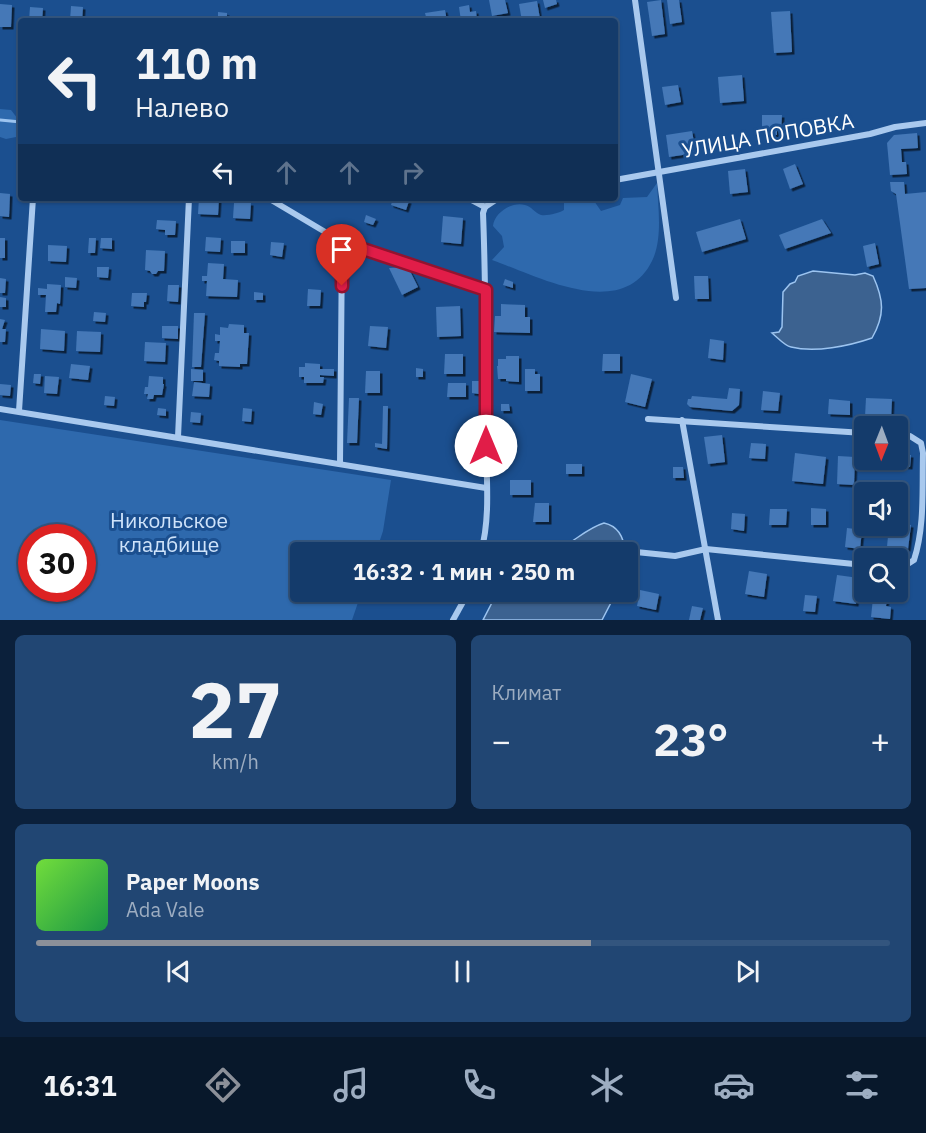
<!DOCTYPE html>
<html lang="ru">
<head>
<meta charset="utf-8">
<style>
  body { margin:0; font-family:"IBM Plex Sans",sans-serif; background:#214673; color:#f1f3f6; height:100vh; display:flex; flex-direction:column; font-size:22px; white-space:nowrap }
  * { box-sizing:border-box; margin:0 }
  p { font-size:20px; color:#9dadc1 }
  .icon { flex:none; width:33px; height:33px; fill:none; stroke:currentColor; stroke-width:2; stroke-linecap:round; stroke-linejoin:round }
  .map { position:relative; height:620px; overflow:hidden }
  .side { display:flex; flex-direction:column; gap:15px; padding:15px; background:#0b203b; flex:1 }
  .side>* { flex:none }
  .top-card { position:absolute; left:18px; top:18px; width:600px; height:183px; border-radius:6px; box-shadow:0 2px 4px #0004,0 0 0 2px #33557e; background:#143b6b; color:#f1f3f6; overflow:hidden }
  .needle { width:39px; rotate:181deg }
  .tools { position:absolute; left:854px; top:416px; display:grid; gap:12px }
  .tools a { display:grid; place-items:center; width:54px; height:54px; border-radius:6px; background:#143b6b; box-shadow:0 2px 4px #0004,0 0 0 2px #33557e; font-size:30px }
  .speed { position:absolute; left:18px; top:524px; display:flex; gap:12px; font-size:30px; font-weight:700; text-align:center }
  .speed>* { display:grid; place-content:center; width:78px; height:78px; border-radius:50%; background:#143b6b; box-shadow:0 2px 4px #0004,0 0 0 2px #33557e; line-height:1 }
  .speed .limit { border:9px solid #d22; background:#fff; color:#111 }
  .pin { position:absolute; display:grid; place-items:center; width:51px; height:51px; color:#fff; margin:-62px -26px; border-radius:50% 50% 50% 0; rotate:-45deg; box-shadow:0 0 6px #0007 }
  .pin .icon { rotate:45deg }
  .me { position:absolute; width:66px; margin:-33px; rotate:0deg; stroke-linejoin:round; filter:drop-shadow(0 0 4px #0008) }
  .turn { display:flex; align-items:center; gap:21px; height:126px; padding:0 18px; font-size:27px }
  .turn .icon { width:78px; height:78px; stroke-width:2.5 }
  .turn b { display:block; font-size:42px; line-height:51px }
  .lanes { display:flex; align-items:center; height:57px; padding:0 18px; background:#0003; justify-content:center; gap:30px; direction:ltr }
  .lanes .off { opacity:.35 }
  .big { font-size:45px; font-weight:800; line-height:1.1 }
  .side .tile { flex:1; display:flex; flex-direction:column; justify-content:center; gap:9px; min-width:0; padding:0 21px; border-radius:9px; background:#214673 }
  .side .dial { align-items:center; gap:0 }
  .dial b { font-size:78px; line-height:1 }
  .song { display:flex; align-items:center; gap:18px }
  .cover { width:72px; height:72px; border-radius:9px; background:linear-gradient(135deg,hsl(100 70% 55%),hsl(140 70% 35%)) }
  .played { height:6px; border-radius:3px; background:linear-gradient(90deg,#8c9099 65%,#33557e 65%) }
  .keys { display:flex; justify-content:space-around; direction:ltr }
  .heat { display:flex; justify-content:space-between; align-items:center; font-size:33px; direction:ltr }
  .side .tiles { flex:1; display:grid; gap:15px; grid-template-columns:1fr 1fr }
  .tile:last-child { grid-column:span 2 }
  .trip { position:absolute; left:290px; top:542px; width:348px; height:60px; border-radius:6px; background:#143b6b; box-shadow:0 2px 4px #0004,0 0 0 2px #33557e; font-weight:800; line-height:60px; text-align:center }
  .menu { display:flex; height:96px; justify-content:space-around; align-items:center; background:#08182b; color:#9dadc1 }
  .menu .icon { width:42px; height:42px }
  .menu .current { color:#8c9099 }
  .menu b { font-size:27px; color:#f1f3f6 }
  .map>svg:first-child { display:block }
  .green { fill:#2e69ad; fill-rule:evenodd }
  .water { fill:#3c6290; stroke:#9cc4f0; stroke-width:1.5 }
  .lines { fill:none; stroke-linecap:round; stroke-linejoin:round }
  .stream { stroke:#9cc4f0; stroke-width:3 }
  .building { fill:#4478b7; filter:url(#shadow) }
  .minor { stroke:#a9c9ee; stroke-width:6 }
  .route-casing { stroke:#92132f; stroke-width:15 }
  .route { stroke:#e11d48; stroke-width:10 }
  .labels { text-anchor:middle; stroke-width:6; stroke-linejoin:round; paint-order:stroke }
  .street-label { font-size:21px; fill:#fff; stroke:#1b4f8f }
  .park-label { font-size:21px; fill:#cfe3fa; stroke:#1b4f8f }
</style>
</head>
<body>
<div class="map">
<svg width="926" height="620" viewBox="0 0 926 620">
  <defs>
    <filter id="shadow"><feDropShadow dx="2.5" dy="2.5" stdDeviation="0" flood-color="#0009"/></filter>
  </defs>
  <rect width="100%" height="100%" fill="#1b4f8f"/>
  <g class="green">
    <path d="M0 109 11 110 21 123V136L6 139 0 137Z"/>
    <path d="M657 183C658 207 663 239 652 261 622 322 537 276 492 260L504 247 502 236 493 226C494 213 512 201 525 205 531 206 535 213 541 215 548 216 559 213 564 210V201L592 198 601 211 620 205 623 198 647 197Z"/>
    <path d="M0 420 391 480 383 531 376 552H300V591H362L352 620H0ZM32 537H82V588H32Z"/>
  </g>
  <g class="water">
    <path d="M813 271 855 275 865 273 873 276C884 300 885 315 872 338 849 346 815 353 791 347 785 346 778 338 772 333L779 332 782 327 783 292 790 284 795 282 798 276Z"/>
    <path d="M604 523C618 526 624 538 625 552H551C571 546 584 529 604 523Z"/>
    <path d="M498 591H617L602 620H483Z"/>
  </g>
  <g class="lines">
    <path class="stream" d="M0 120 21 122"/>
  </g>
  <g class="building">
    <path d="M489 0H505L508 13 492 16Z"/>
    <path d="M543 0H556L557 4 545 8Z"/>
    <path d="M661 0 665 34 652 36 647 2Z"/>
    <path d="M667 0H679L682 22 670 24Z"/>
    <path d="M537 1 540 19 522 21 519 4Z"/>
    <path d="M0 4 12 5 11 27H0Z"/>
    <path d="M469 5 470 12 476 11 477 21H461L459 7Z"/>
    <path d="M71 6 83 7 82 21H70Z"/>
    <path d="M30 7 43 8 42 21H29Z"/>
    <path d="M445 10 447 21H427L425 13Z"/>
    <path d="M790 11 792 52 774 53 771 12Z"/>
    <path d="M218 12 227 13V21H218Z"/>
    <path d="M742 75 744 101 720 103 718 77Z"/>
    <path d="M678 85 681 102 665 105 662 87Z"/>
    <path d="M762 115H782L781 131H777V135H772V132H762Z"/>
    <path d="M692 131 696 153 669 157 666 135Z"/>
    <path d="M917 133 918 148 901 149 902 162H906L907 174 890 175 887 143 894 135Z"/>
    <path d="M795 164 803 184 790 189 783 169Z"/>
    <path d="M745 169 748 192 730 194 728 171Z"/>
    <path d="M890 182H904L905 194 926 192V288L909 289 896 194 891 191Z"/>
    <path d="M0 193 10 194 9 217 0 216Z"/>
    <path d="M199 198H219L218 215 198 214Z"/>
    <path d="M393 198 409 201 406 210 391 205Z"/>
    <path d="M234 203H251L250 219 233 218Z"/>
    <path d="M366 215 376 219 373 225 364 222Z"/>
    <path d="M443 216 463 218 461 244 441 242Z"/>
    <path d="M740 219 746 239 702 252 696 232Z"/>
    <path d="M822 219 831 233 785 249 779 235Z"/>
    <path d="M157 220 176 221 175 235H165V230L156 229Z"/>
    <path d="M206 237 221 238 220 252 205 251Z"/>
    <rect x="0" y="238" width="5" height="20"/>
    <path d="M89 238H96L95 253H88Z"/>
    <path d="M101 238H112V249L100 248Z"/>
    <rect x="231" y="241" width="14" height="12"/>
    <path d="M271 242 284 243 282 257 270 255Z"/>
    <path d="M875 243 879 264 867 267 863 246Z"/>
    <path d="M48 245 67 246 66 262 48 261Z"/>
    <path d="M146 250 165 251 164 271H158L156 274H152L150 271 145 270Z"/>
    <path d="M208 263 224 264 223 279 238 280 237 297 206 296 207 281H202V276H207Z"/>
    <path d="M97 267H109L108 278 97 277Z"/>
    <path d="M408 267 418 287 402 295 389 268Z"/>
    <path d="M694 276H708L709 299H695Z"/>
    <path d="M65 277 77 278 76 288 65 287Z"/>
    <path d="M0 278 6 279 5 293H0Z"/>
    <path d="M505 279 513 282V288L503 285Z"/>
    <path d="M47 284 61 285 60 304 57 303 56 312H45L46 295H38V288L47 289Z"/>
    <path d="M168 285H179L178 302 167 301Z"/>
    <path d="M308 289 321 290 320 306H307Z"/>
    <path d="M254 292 263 293V300H254Z"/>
    <path d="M132 293H147L146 302H144V307L131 306Z"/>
    <path d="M0 297 6 298V307H0Z"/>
    <path d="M501 304 525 305V317H530V333L494 332 495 316H501Z"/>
    <path d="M460 306 461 336 437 337 436 307Z"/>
    <path d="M94 312 106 313 105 322 93 321Z"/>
    <path d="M194 313H205L201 367H192Z"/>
    <path d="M0 319 5 320 2 329H6L5 342H0Z"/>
    <path d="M229 324 244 325V333H249L247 364H240V367L219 366V361L214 360 215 353H219L220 341H215V334L220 335V327L228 328Z"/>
    <path d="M162 326H178V339L162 338Z"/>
    <path d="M370 326 388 327 386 348 368 346Z"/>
    <path d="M41 329 65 331 64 351 40 349Z"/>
    <path d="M77 331 101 332 100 352 76 351Z"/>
    <path d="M710 339 724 341 723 360 708 358Z"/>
    <path d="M145 342 166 343 165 362 144 361Z"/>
    <path d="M445 354H463V374H444Z"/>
    <path d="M603 354H620V371H602Z"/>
    <path d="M506 356H519V382L506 381V379H498L497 366H498V359H506Z"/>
    <path d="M305 363 320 364V369H334V376L320 375V377H324L323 383H304V377H299V367H305Z"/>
    <path d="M71 364 90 366 88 380 69 378Z"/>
    <path d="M416 368 423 369V377H416Z"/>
    <path d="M191 369 203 370V381H191Z"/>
    <path d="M525 369H535V374H540V391H525Z"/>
    <path d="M366 371H380V393H365Z"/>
    <path d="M34 374H41L40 384 33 383Z"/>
    <path d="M631 374 652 379 645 407 625 402Z"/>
    <path d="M45 376 59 377 57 394 44 393Z"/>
    <path d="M149 376 163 377V384H164L162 395H154L153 399H147L148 394H144L145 387H148Z"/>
    <path d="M472 381H480L479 394 472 393Z"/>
    <path d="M194 382 210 384 209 397 192 396Z"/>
    <path d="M448 383H466V397H447Z"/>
    <path d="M0 384 11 385 10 396 0 395Z"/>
    <path d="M729 388 740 389 739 405 732 411 690 407 687 404 688 399H691L692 396 727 399Z"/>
    <path d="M763 391 780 393 778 411 761 410Z"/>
    <path d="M105 396 115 397 114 406 104 405Z"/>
    <path d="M349 398H359L357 443H347Z"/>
    <path d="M866 398 892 399 891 419 865 417Z"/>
    <path d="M829 399 850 401V415L828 414Z"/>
    <path d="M314 402 323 404 321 415 313 414Z"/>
    <path d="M501 404H509L510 411H501Z"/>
    <path d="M383 406H388L387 449 375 447V443L382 444Z"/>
    <path d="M158 408 166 409V416L157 415Z"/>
    <path d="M243 408 252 409 251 422 242 421Z"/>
    <path d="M191 412 201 413 200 423 190 422Z"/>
    <path d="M722 435 725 462 708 464 704 437Z"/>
    <path d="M751 443 766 444 765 459 749 458Z"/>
    <path d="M795 453 826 457 823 484 792 481Z"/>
    <path d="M897 454 911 455 910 467 893 465 894 459H897Z"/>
    <path d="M838 456 855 457 854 485 837 484Z"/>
    <rect x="566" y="464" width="16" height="10"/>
    <path d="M673 467H683L684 478H673Z"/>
    <rect x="510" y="480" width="21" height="15"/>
    <path d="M535 503H549V522H533Z"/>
    <path d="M811 508 826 509V525H811Z"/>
    <path d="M770 509H787L786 525H769Z"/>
    <path d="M732 513 745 514 744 531 731 529Z"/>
    <path d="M897 523 911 525 908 549 887 547 889 525H897Z"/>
    <path d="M847 528 862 530 860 549 845 547Z"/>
    <path d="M749 571 767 574 764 597 745 594Z"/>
    <path d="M837 575 859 578 856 604 833 601Z"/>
    <path d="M640 590 659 594 656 610 637 606Z"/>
    <path d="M805 595 817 596 815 612 803 611Z"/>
    <path d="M873 598 887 599 886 606 891 607 890 619 871 617Z"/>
    <path d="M692 606 703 608 700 620H689Z"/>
  </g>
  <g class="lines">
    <g class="minor">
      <path d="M635 0 676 298"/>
      <path d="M615 180 870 134 895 127 926 123"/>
      <path d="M268 198 342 242 486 290"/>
      <path d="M468 198 485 207"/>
      <path d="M485 207 497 199 502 198"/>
      <path d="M0 409 486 488"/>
      <path d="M19 411 33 198"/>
      <path d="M648 419 864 433"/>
      <path d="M682 420 718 620"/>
      <path d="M897 435 910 436 921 443 923 453C922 488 925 526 914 560L903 567H897"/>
      <path d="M178 437 189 198"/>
      <path d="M340 464 342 242"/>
      <path d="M481 552C491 516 486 475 486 438 486 363 486 288 483 213L485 207"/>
      <path d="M636 552 675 556 706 549 864 565"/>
      <path d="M453 620 469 591"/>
    </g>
  </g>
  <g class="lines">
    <g class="route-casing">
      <path id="route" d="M342 286V242L486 290V446"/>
    </g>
    <use href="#route" class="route"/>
  </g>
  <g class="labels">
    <g class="street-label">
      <text transform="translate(768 136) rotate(-10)" y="7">УЛИЦА ПОПОВКА</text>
    </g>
    <g class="park-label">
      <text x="169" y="528">Никольское<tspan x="169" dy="24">кладбище</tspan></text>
    </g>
  </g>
</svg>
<div class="tools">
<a><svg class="needle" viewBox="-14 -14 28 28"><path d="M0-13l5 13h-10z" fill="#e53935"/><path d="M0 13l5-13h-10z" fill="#9dadc1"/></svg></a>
<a><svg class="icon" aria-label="sound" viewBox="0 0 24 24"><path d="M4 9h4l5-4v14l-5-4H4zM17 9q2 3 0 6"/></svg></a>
<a><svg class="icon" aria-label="search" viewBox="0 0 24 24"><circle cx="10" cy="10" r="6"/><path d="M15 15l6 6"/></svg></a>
</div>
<div class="speed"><div class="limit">30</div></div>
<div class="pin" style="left:342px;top:286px;background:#d93025"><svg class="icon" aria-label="arrive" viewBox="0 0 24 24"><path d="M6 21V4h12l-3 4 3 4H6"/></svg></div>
<svg class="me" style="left:486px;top:446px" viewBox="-20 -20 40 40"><circle r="19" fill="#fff"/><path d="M0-13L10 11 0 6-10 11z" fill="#e11d48"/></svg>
<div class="trip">16:32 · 1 мин · 250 m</div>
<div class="top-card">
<div class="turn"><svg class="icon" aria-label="left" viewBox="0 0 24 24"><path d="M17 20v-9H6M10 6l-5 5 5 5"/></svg><div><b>110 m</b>Налево</div></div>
<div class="lanes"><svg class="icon" aria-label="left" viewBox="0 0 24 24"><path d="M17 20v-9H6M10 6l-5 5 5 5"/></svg><svg class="icon off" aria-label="ahead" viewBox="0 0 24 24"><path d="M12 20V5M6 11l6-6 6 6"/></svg><svg class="icon off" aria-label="ahead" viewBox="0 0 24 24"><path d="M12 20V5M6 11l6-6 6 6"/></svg><svg class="icon off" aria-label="right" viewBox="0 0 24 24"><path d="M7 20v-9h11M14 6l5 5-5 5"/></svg></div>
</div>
</div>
<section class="side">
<div class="tiles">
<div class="tile dial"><b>27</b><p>km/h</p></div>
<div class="tile"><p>Климат</p>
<div class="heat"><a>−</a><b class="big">23°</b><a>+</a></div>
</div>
<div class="tile">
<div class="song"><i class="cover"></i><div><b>Paper Moons</b><p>Ada Vale</p></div></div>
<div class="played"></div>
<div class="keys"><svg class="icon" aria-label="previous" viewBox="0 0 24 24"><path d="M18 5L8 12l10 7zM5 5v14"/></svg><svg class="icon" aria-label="pause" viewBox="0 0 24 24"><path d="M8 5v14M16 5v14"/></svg><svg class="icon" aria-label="next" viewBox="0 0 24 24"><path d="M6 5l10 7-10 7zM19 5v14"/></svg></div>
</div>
</div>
</section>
<nav class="menu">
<b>16:31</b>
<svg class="icon current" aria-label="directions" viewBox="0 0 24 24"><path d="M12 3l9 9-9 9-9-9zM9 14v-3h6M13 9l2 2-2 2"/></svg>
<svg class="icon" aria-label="music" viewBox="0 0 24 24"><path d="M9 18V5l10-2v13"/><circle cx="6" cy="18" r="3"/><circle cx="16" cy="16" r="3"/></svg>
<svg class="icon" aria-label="phone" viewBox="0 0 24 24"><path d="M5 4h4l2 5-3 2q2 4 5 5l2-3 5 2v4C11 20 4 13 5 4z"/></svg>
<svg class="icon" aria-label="climate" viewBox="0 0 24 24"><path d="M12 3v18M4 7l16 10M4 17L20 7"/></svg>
<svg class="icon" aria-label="car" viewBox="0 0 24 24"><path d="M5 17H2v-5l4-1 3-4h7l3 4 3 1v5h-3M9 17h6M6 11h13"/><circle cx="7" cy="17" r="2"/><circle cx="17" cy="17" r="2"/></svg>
<svg class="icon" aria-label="filters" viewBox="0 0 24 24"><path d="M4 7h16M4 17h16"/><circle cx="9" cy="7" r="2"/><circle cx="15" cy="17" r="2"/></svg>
</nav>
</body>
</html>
